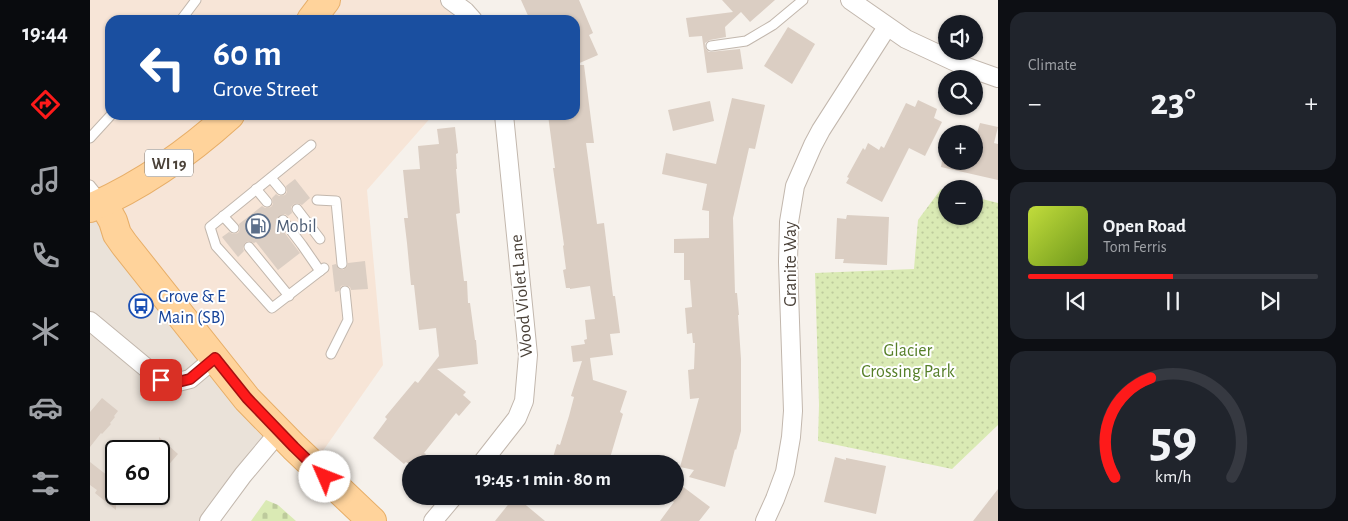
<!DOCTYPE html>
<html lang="en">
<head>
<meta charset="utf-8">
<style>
  body { margin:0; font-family:"Alegreya Sans",sans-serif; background:#20242c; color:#f1f3f6; height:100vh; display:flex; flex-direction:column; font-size:19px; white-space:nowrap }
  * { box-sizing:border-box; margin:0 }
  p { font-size:16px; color:#9ea1a6 }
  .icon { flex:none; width:28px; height:28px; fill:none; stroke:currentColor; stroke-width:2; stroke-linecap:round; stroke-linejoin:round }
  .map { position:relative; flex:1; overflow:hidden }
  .sheet { display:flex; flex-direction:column; gap:12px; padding:12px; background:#0d0f14; width:350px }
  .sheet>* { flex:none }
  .banner { position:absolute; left:15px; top:15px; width:475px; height:105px; border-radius:15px; box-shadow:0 1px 4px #0004; background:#1a4fa0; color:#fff; overflow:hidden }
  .buttons { position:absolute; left:848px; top:15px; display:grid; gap:10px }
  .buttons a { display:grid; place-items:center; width:45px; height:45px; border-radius:50%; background:#171b24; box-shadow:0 1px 4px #0004; font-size:25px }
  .speed { position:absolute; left:15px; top:440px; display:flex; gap:10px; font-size:25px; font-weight:700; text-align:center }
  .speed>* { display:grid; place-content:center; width:65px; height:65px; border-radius:50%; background:#171b24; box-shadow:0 1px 4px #0004; line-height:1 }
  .speed .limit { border:2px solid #111; border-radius:8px; background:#fff; color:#111 }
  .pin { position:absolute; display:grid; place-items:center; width:42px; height:42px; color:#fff; margin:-21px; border-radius:10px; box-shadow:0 2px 8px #0006 }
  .me { position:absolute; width:55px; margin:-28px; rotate:314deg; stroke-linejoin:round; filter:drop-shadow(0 0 4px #0008) }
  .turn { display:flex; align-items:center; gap:18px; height:105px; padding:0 25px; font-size:22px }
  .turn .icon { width:65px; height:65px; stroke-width:2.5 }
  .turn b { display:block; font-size:35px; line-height:42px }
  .big { font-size:38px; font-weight:700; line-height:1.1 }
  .sheet .widget { flex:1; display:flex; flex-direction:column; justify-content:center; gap:8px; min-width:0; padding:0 18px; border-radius:15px; background:#20242c }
  .sheet .dial { align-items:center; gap:0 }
  .dial svg { height:130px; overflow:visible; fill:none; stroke:#363941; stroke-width:7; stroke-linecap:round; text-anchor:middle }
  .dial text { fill:#f1f3f6; stroke:none }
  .song { display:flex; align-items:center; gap:15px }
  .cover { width:60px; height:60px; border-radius:8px; background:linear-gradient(135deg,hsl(70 70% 55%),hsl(80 70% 35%)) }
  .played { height:5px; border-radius:2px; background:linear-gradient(90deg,#fe1a1a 50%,#363941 50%) }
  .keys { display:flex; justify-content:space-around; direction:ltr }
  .heat { display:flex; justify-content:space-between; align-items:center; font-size:28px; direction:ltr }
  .trip { position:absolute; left:312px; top:455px; width:282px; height:50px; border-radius:25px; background:#171b24; box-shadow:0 1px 4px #0004; font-weight:700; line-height:50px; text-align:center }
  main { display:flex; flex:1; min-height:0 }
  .tab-bar { display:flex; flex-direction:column; width:90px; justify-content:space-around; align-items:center; background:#090b0e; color:#9ea1a6 }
  .tab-bar .icon { width:35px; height:35px }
  .tab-bar .current { color:#fe1a1a }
  .tab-bar b { font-size:22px; color:#f1f3f6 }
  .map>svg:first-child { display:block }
  .residential { fill:#eae2d9; fill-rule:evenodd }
  .commercial { fill:#f7e5d7 }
  .cemetery { fill:url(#cemetery-stones) }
  .park { fill:url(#park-dots) }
  .building { fill:#dbcec3 }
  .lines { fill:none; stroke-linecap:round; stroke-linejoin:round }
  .lane-casing { stroke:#c2b7ad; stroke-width:11 }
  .street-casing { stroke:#c2b7ad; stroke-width:20 }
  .primary-casing { stroke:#e7ae68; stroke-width:30 }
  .lane { stroke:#fff; stroke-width:9 }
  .street { stroke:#fff; stroke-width:18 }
  .primary { stroke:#ffd39b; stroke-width:28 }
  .route-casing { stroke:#a51111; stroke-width:12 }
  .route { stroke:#fe1a1a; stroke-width:9 }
  .labels { text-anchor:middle; stroke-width:4; stroke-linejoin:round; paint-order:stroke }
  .shield { fill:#fff; stroke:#807a74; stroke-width:1 }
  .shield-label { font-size:16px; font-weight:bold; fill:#4a4138 }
  .service-label { font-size:18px; fill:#4e5e75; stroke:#fff; text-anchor:start }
  .street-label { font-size:18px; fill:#4a4138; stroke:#fff }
  .transit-label { font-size:18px; fill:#164399; stroke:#fff; text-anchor:start }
  .park-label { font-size:18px; fill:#567f29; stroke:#fff }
</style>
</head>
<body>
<main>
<nav class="tab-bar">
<b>19:44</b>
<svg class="icon current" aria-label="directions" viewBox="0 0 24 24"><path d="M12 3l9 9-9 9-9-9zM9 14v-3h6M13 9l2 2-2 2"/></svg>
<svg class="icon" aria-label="music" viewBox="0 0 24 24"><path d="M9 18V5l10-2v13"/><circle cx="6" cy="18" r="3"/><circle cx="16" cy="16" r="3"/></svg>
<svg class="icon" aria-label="phone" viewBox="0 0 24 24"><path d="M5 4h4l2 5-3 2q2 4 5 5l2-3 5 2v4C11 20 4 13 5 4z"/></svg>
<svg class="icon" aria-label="climate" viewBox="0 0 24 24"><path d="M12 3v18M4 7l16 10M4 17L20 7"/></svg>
<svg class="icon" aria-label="car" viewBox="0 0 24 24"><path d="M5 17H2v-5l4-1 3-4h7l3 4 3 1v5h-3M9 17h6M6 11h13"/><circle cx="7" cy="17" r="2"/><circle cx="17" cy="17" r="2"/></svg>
<svg class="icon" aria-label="filters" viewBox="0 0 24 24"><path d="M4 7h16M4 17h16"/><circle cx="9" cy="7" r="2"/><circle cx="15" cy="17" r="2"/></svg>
</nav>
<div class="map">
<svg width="908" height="521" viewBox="0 0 908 521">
  <defs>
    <pattern id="cemetery-stones" width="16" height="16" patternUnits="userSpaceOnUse" patternTransform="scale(1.25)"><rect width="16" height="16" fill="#daeab4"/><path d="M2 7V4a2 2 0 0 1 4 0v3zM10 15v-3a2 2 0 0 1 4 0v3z" fill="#bdca9c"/></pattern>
    <pattern id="park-dots" width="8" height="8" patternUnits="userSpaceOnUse" patternTransform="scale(1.25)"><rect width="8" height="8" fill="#daeab4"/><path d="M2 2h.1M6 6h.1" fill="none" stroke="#bdca9c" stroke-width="1.8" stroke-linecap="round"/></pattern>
  </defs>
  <rect width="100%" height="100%" fill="#f6f1eb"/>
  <path class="residential" d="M0 208 189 432 119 521H0ZM26 451H69V494H26Z"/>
  <path class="commercial" d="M0 0H360L383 20H20V115H343L277 190 293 365 223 465 0 208Z"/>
  <path class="cemetery" d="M176 500 188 505 206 521H161Z"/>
  <path class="park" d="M851 189 856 191V216H884V197L908 203V425L862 469 728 441 729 405 725 273 824 269 828 220Z"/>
  <g class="building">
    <path d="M431 0H489L503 33 499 35 508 55 485 65V20H440Z"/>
    <path d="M632 0H685L660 22 651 12 635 27 636 37 620 40 615 43 616 49 619 52 650 49 653 69 617 73 612 36 599 37 596 18 643 12Z"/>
    <path d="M698 27 725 44 702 84 674 66Z"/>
    <path d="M485 65H494L504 143H496L507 224 514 223 523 296H525L530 333 520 334 523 355 500 358 503 380 537 391 530 412 533 414 520 458 517 457 515 464H461L467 444 470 445 479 416 484 397 481 396 492 361 483 362 481 346 495 344 494 340 497 339 495 320 505 319 500 286 480 289V288H476L473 270 476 269 473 246 474 245 463 168H465L458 115H485Z"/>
    <path d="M642 98 675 105 665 149 659 148 643 218 645 293H647L649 315H648L651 359V431L646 450 645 449 635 487 599 477 604 470 590 467 609 398 600 399 598 370 604 369 605 343H603L602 333 597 334 595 308 602 307 600 280H594V253H584V239L619 238V211L612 210 617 184 572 174 576 153 626 164Z"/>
    <path d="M828 100 847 109 844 118 852 122 835 156 819 148 792 202 756 183 759 178 757 177 773 148 775 150 778 143 789 150 791 146 794 148 816 103 825 107Z"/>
    <path d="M620 101 624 121 583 131 578 110Z"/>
    <path d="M890 123 908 127 904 143 908 144V180L851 167 852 161H884V132L887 133Z"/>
    <path d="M365 127 368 153 366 154 367 169H366L370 213 366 214 374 281H377L378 303H380L385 340H386L388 364 347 369 376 392 373 395 381 402 369 416 366 413 334 453 336 454 329 464H319L316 462 314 464 283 438 297 419 295 417 325 381 328 383 349 356 346 328 329 330 324 285H321L317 243 314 218H318L313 170 330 169 328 146 349 144 347 129Z"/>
    <path d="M205 179 220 198 212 205 207 203 204 204 201 207 202 213 198 216 195 214 190 215 187 220 188 224 210 253 188 270 166 242 164 243 158 241 155 243 153 248 154 251 148 257 132 237 139 232 143 234 148 233 150 229 149 224 172 206 175 208 181 207 183 204 182 198 186 194 189 196 195 195 197 192 196 186Z"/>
    <path d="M757 215 799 217 797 265 753 263 754 259H745L747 218 756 219Z"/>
    <path d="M275 261 278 289 261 290 260 287 255 285 251 286 249 291 245 292 242 265 246 264 249 269 253 270 257 267 258 263Z"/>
    <path d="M12 398 28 411 24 416 25 417 20 423 21 424 12 434 11 433 0 447V412Z"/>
    <path d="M69 437 88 454 69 476Z"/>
    <path d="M745 457 756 460V458L796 466 786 514 734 502Z"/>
    <path d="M0 462 18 476 26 466V510L5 493 7 490 0 485Z"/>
    <path d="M592 486 620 507 609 521H570L584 502 582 501Z"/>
    <path d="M908 489V521H883Z"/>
    <path d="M425 496 455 521H405Z"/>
  </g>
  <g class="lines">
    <g class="lane-casing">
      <g id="lane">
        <path d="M91 20 106 0"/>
        <path d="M621 46 656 41 683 25 713 0"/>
        <path d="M0 138 21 115"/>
        <path d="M221 145 120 227 126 246 182 308 234 268"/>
        <path d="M181 178 191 190"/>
        <path d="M0 185 12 200"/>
        <path d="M166 189 177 202"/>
        <path d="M227 200 246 201 252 264"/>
        <path d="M207 209 230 239"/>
        <path d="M133 216 144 228"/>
        <path d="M193 220 212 245 230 271"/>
        <path d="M159 247 199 296"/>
        <path d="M241 354 258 320 255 291"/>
      </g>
    </g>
    <g class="street-casing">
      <g id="street">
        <path d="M360 0 375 11 383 20"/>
        <path d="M760 0 816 39 874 66 908 78"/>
        <path d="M0 321 71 380 88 382 100 379 125 358"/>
        <path d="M391 464 427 418 434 401 438 355 414 115"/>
        <path d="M119 521 153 475 189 432"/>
        <path d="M343 521 364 496"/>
        <path d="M675 521 685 499 695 472 701 437 703 411 698 262 699 222 705 186 723 145 731 130 797 27"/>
      </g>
    </g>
    <g class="primary-casing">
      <g id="primary">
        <path d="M221 20 236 0"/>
        <path d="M13 203 23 221 27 234 34 244 157 399 204 447 282 521"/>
        <path d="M0 208C51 186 99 152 140 115"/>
      </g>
    </g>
    <use href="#lane" class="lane"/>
    <use href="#street" class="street"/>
    <use href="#primary" class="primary"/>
  </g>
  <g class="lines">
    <g class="route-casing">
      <path id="route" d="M71 380 88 382 100 379 125 358 157 398 204 447 235 477"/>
    </g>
    <use href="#route" class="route"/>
  </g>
  <defs>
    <g id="fuel-ring" transform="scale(1.25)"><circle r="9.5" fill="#fff" stroke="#5c6f8a" stroke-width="1.5"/><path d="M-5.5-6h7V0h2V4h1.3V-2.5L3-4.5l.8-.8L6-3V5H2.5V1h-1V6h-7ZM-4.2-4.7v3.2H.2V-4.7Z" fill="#5c6f8a"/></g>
    <g id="bus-ring" transform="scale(1.25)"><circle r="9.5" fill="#fff" stroke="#1a4fb4" stroke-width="1.5"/><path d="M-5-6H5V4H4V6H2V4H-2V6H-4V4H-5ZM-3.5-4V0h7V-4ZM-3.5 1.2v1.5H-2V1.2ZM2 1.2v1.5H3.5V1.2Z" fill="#1a4fb4"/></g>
  </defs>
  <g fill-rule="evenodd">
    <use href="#fuel-ring" x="168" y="226"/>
    <use href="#bus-ring" x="51" y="306"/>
  </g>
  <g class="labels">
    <rect class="shield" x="55" y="149.5" width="48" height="27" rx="4"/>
    <g class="shield-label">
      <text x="79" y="169">WI 19</text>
    </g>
    <g class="service-label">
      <text x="186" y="232">Mobil</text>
    </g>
    <g class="street-label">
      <text transform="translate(700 264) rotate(-90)" y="6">Granite Way</text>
      <text transform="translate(431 296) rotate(-95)" y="6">Wood Violet Lane</text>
    </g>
    <g class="transit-label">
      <text x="68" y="302">Grove &amp; E<tspan x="68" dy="21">Main (SB)</tspan></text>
    </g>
    <g class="park-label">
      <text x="818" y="356">Glacier<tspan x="818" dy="21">Crossing Park</tspan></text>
    </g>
  </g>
</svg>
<div class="buttons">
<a><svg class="icon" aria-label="sound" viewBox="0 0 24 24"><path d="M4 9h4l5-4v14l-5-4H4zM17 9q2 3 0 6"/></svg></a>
<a><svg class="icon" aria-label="search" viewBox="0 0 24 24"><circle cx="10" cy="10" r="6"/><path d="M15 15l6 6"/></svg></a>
<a>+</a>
<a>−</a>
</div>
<div class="speed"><div class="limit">60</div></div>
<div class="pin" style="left:71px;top:380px;background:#d93025"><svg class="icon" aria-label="arrive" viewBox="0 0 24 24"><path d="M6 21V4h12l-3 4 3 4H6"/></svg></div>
<svg class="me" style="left:235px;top:477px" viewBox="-20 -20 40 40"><circle r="19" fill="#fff"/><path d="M0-13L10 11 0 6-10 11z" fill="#fe1a1a"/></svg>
<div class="trip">19:45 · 1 min · 80 m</div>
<div class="banner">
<div class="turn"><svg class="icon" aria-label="left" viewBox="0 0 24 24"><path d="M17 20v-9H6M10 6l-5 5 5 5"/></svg><div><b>60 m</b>Grove Street</div></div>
</div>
</div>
<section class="sheet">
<div class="widget"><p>Climate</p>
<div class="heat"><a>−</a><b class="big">23°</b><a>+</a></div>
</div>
<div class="widget">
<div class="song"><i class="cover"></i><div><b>Open Road</b><p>Tom Ferris</p></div></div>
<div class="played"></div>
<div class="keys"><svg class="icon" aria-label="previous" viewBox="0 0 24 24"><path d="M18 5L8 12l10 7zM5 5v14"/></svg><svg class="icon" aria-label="pause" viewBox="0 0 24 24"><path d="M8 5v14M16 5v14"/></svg><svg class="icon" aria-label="next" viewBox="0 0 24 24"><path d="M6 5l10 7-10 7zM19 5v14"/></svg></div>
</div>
<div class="widget dial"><svg viewBox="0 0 100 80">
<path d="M14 69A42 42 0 1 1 86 69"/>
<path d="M14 69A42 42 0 0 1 36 8" stroke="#fe1a1a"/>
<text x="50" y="56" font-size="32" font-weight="700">59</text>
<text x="50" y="72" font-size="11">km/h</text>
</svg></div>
</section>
</main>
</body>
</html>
